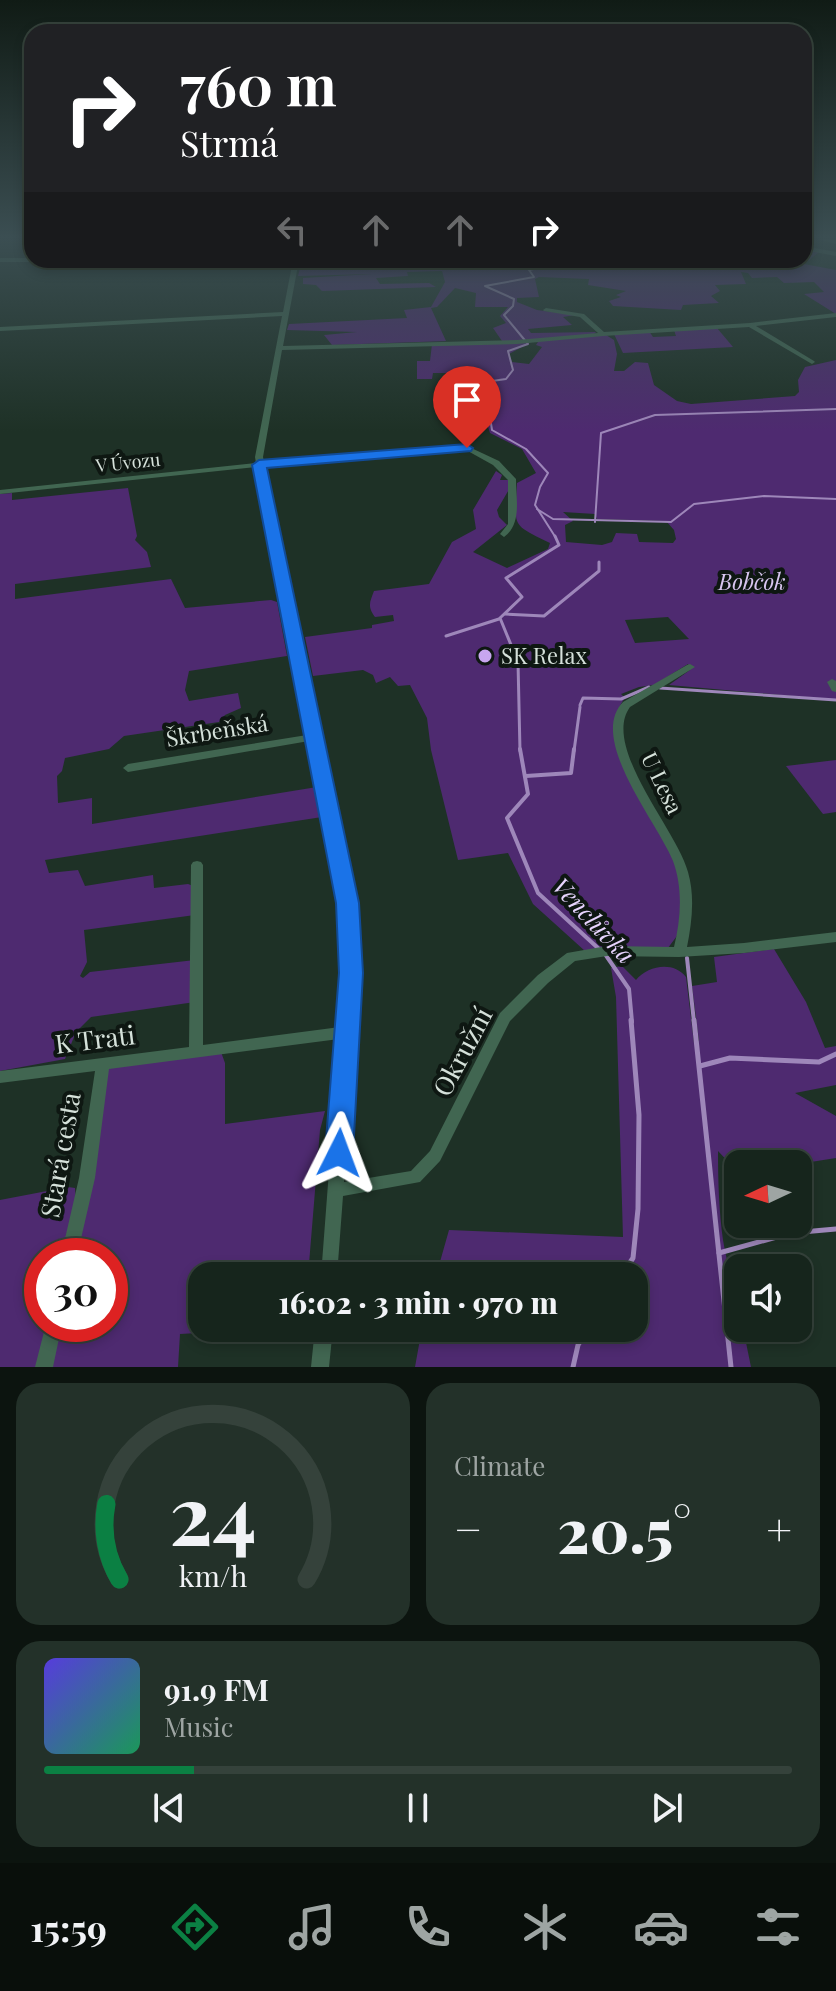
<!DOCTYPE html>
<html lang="en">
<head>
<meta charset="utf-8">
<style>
  body { margin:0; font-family:"Playfair Display",serif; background:#233129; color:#f1f3f6; height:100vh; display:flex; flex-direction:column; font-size:30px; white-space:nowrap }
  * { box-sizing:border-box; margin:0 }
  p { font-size:26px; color:#9ea5a3 }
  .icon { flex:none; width:44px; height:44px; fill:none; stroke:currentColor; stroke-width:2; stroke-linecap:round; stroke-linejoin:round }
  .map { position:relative; height:1367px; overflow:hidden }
  .side { display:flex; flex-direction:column; gap:16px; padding:16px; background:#0c140f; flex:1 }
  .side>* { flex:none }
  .banner { position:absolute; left:24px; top:24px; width:788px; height:244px; border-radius:24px; box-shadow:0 4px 12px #0003,0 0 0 2px #35423b; background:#202124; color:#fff; overflow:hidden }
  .needle { width:52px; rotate:266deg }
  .tools { position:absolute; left:724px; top:1150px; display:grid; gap:16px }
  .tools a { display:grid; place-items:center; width:88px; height:88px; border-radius:16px; background:#16251c; box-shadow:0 4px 12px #0003,0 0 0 2px #35423b; font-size:40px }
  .speed { position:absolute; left:24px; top:1238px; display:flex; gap:16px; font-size:40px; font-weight:700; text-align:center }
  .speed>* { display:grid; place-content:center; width:104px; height:104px; border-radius:50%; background:#16251c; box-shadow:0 4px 12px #0003,0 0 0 2px #35423b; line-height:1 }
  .speed .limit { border:12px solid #d22; background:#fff; color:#111 }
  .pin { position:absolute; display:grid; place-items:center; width:68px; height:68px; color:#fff; margin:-82px -34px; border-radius:50% 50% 50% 0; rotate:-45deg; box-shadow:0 0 8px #0007 }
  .pin .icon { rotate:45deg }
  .me { position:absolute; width:88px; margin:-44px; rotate:3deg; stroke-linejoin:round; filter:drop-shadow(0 0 6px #0008) }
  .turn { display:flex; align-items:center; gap:28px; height:168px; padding:0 24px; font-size:36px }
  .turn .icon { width:104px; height:104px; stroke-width:2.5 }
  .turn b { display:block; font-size:56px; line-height:68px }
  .lanes { display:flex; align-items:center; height:76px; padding:0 24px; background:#0003; justify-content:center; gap:40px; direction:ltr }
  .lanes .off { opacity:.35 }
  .big { font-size:60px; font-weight:800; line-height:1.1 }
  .side .tile { flex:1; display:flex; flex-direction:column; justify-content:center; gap:12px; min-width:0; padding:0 28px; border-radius:24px; background:#233129 }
  .side .dial { align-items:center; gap:0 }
  .dial svg { height:208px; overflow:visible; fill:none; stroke:#35423b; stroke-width:7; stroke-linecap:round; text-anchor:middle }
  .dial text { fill:#f1f3f6; stroke:none }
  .song { display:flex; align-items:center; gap:24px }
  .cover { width:96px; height:96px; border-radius:12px; background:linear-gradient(135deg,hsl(250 70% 55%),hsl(150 70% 35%)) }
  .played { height:8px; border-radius:4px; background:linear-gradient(90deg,#0b8043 20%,#35423b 20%) }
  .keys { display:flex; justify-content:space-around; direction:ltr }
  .heat { display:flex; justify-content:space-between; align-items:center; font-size:44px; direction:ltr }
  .side .tiles { flex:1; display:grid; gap:16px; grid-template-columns:1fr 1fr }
  .tile:last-child { grid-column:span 2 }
  .trip { position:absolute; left:188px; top:1262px; width:460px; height:80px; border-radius:24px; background:#16251c; box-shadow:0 4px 12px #0003,0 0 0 2px #35423b; font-weight:800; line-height:80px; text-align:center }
  .menu { display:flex; height:128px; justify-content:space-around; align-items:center; background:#090f0b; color:#9ea5a3 }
  .menu .icon { width:56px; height:56px }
  .menu .selected { color:#0b8043 }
  .menu b { font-size:36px; color:#f1f3f6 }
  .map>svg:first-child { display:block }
  .green { fill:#4e2a70; fill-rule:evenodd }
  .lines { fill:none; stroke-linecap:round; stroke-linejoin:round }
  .stream-far3 { stroke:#9e87ba; stroke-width:2 }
  .stream-far2 { stroke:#9e87ba; stroke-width:3 }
  .stream-far1 { stroke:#9e87ba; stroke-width:4 }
  .stream { stroke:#9e87ba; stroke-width:5 }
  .minor { fill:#416651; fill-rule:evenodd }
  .route { fill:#1a73e8; stroke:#114b97; stroke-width:2 }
  .poi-dot { fill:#c8a6ef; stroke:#0e1712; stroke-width:3 }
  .labels { text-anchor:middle; stroke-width:8; stroke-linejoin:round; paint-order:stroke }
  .far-street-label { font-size:18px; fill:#d5e1da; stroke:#0e1712 }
  .park-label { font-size:22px; font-style:italic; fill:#d8c6f0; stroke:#0e1712 }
  .poi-label { font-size:22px; fill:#d5e1da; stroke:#0e1712; text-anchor:start }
  .street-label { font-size:22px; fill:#d5e1da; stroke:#0e1712 }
  .water-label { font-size:24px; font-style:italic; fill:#e7d4fe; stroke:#0e1712 }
  .near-street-label { font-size:26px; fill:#d5e1da; stroke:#0e1712 }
</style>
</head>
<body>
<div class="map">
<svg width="836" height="1367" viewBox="0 0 836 1367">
  <rect width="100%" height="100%" fill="#1e3126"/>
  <g class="green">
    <path d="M804 249 819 252 804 264 836 270V314L804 294 824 292 814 282 784 283 777 277 752 278 748 273 741 272 746 284 715 285 720 291 711 296 719 303 683 305 681 310 613 306 609 301 621 297 616 295 626 291 588 285 589 279 539 277 535 279 539 297 517 298V302L537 310 575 315 563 317 572 325 528 329 531 333 596 332 594 334 606 335 614 340 617 354 614 371H624L635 362 648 363 654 385 677 401 691 404 795 396 799 392 798 380 805 367 836 360V700L669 685 690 670 688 664 654 685 639 687 621 694 625 698C589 744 664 824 676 866 680 883 685 910 681 927 679 935 672 942 668 948L585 951 533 904 508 853 458 860 431 750 427 718 410 685 398 686 390 677 376 683 373 675 363 670 313 676 305 637 372 628V625L394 621 393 615 375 617C367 606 370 602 374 591L429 584 452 542 476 529 473 510 496 471 502 475 500 480H511V486L497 510 499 517 507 525 473 552 507 568 548 549 550 543C510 523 515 528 517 483L536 473 522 449 490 433 479 398 454 373H433L432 379H417V361H430L432 344 531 342 509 354 512 362 529 364 542 347 536 345 538 342 502 341 493 328 506 323 500 316 508 307H475L476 293 455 288 437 307 431 308 446 341 332 345 324 335 357 332 287 330 289 324 407 318 404 310 431 307 445 282 442 271 407 272 408 276 376 278 380 284 429 283 436 287 322 291 316 285 303 284V278L372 274 298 276 302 260H629L626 263 630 262 632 268 704 269 699 260H804ZM563 512 595 514 597 519 666 521 674 530 676 539 673 543 639 542 637 534 616 533 612 542 602 545 566 542 565 525 573 521ZM668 617 689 639 635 643 625 620Z"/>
    <path d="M717 328 733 347 623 353 614 334 649 331 653 337 676 336 674 330Z"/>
    <path d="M128 488 137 536 135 540 147 552 151 567 15 584V599L171 579 185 608 271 600 277 602 287 656 189 671 185 690 189 701 238 693 241 708 225 715 219 722 124 736 109 749 65 758 62 771 57 776 58 803 92 798V824L317 787 322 817 45 860 49 873 78 870 85 886 153 875 154 888 188 884 196 887 195 915 84 930 87 962 80 976 83 978 90 972 195 960V1002L91 1017 76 1032 65 1059 0 1071V494L12 493V500Z"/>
    <path d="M836 760V812L823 814 786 766Z"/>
    <path d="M774 949 806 1002 825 1048 836 1046V1085L795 1093 836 1116V1158L798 1164H738L736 1170 718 1151C718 1181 719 1211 723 1240 728 1270 738 1298 738 1328H743L751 1367H415L422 1328H634V1276H436L449 1230 623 1237 616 997 611 968 622 966 636 980C648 965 674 961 686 977L694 1043 699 1041 692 986 717 982 714 957Z"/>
    <path d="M221 1052 225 1063V1124L325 1111 320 1130 308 1276H202V1328H287L180 1334 178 1367H51L60 1324H110V1256H74L108 1068Z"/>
    <path d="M68 1187 75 1188 76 1201 64 1256H42V1324H49L38 1367H0V1200Z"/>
  </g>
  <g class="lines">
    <g class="stream-far3">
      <path d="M537 509 553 519 671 522 694 504 764 496 836 499"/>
      <path d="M595 522 601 433 655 415 836 409"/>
      <path d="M556 538 535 505 540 487 548 473 526 449 492 430 488 404 477 389 485 382 506 379 513 370 508 351 528 344 504 315 513 306 514 299 485 286 534 277 529 270 575 260"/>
    </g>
    <g class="stream-far2">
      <path d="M505 614 544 616 599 571V562"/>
      <path d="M446 636 499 619"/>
      <path d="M660 688 836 700"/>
      <path d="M580 705 583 698 621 699 649 687"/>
      <path d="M520 751 518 662 500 618 522 597 506 578 559 545 555 536"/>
      <path d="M574 751 580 707"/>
    </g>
    <g class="stream-far1">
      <path d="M520 749 528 794 507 818 538 893 599 949"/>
      <path d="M526 776 571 773 574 749"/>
      <path d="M605 954 629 989 632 1022"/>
      <path d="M687 958 694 1022"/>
    </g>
    <g class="stream">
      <path d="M694 1020 731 1367"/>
      <path d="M700 1066 730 1058 819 1062 836 1054"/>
      <path d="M719 1253 791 1233 836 1229"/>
      <path d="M621 1276 633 1258 638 1209 639 1115 631 1020"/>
      <path d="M573 1367 578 1345 589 1328"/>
    </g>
    <g class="minor">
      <path d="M821 239 836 240V244L821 240Z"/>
      <path d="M804 246 836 252V256L804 250Z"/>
      <path d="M0 258H32V260H51L48 262H0Z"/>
      <path d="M293 260H299L283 346 517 340 598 333 580 317 544 311 543 310 546 308 584 314 604 332 750 323 836 313V317L756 326 814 361 815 362 812 364 749 327 603 336 517 344 282 350 263 457 264 462 467 446 499 461 516 479C516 500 522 524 504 537L500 534 508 524V480L493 465 466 450 264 467 288 594 354 903 358 973 344 1182 411 1171 430 1151 500 1013 538 975 567 953 607 946 674 947C681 919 683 888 673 861 658 823 587 739 623 702L687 665 690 664 695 667 630 707C601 747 677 830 688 872 695 896 692 922 687 947L744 943 836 932V942L744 953 679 957 607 956 575 961 548 983 510 1021 440 1161 420 1182 343 1196 337 1276H321L339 1039 109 1069 95 1178 77 1256H61L79 1178 95 1071 0 1083V1071L189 1047 191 865 193 862 197 861 201 862 203 865V1045L340 1027 344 973 342 903 309 741 128 772 123 768 128 764 307 735 278 594 257 467 0 494V490L256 463 255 457 282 316 0 331V327L283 312Z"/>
      <path d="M832 679 836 681V692L832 691 827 682Z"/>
      <path d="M46 1324H62L53 1367H35Z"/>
      <path d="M315 1328H333L329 1367H311Z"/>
    </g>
  </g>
  <linearGradient id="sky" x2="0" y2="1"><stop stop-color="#101b15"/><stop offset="0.55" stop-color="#3b4e52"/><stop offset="1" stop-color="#3b4e52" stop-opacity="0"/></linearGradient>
  <rect width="836" height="431" fill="url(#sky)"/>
  <path class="route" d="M467 444 473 448 471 451 267 468 359 903 363 973 353 1153 349 1161 339 1165 329 1161 325 1153 339 973 336 903 252 465 259 460Z"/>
  <circle class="poi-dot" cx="485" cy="656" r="8"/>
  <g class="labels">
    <g class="far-street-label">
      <text transform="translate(128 463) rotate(-6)" y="6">V Úvozu</text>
    </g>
    <g class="park-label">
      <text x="752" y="590">Bobčok</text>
    </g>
    <g class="poi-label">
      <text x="501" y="664">SK Relax</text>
    </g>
    <g class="street-label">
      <text transform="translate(217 731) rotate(-9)" y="8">Škrbeňská</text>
      <text transform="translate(662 783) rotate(64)" y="8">U Lesa</text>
    </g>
    <g class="water-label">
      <text transform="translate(593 921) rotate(47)" y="8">Venclůvka</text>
    </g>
    <g class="near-street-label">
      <text transform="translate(95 1040) rotate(-7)" y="9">K Trati</text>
      <text transform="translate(463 1052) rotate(-62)" y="9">Okružní</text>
      <text transform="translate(61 1155) rotate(-80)" y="9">Stará cesta</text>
    </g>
  </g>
</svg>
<div class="tools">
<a><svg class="needle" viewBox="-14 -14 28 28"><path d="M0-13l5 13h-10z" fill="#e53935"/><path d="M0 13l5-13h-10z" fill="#9ea5a3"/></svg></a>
<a><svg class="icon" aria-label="sound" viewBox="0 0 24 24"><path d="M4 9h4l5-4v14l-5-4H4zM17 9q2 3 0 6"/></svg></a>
</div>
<div class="speed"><div class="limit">30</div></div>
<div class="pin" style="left:467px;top:448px;background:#d93025"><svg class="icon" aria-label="arrive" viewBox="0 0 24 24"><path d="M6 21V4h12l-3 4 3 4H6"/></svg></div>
<svg class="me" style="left:339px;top:1153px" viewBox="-20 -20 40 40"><path d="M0-17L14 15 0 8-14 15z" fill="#1a73e8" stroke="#fff" stroke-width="4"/></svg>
<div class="trip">16:02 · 3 min · 970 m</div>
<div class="banner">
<div class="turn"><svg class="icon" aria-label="right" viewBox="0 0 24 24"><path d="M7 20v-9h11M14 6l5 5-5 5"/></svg><div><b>760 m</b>Strmá</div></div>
<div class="lanes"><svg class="icon off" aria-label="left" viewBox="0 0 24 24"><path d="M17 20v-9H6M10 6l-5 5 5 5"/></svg><svg class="icon off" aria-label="ahead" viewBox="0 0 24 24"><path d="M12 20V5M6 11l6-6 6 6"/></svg><svg class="icon off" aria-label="ahead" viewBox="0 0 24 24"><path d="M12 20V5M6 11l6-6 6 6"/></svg><svg class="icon" aria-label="right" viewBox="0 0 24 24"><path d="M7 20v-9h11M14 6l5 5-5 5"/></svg></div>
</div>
</div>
<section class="side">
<div class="tiles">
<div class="tile dial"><svg viewBox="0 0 100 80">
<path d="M14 69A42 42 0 1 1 86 69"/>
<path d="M14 69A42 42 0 0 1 9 40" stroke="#0b8043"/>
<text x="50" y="56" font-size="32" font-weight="700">24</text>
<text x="50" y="72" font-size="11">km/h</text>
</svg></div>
<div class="tile"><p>Climate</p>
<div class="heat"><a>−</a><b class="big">20.5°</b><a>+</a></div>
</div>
<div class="tile">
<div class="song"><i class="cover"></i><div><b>91.9 FM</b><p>Music</p></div></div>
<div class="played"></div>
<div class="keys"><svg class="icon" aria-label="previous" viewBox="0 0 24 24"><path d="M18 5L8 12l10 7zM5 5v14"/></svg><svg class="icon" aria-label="pause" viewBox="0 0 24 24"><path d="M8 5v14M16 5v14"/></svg><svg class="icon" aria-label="next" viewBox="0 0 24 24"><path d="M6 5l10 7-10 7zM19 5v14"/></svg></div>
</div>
</div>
</section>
<nav class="menu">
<b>15:59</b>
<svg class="icon selected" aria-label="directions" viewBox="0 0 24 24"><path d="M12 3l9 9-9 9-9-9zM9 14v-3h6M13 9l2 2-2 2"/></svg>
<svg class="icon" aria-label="music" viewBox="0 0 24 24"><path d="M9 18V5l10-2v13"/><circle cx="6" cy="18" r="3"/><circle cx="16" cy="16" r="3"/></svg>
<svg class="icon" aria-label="phone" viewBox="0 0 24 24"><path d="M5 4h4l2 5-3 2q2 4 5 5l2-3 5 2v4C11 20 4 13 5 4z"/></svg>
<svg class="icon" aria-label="climate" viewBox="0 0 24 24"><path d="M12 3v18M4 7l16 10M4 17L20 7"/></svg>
<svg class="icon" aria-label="car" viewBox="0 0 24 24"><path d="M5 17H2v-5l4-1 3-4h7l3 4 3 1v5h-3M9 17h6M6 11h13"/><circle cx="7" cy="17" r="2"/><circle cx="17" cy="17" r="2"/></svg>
<svg class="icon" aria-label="filters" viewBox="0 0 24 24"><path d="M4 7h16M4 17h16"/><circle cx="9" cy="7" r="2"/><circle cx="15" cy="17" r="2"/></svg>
</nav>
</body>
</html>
